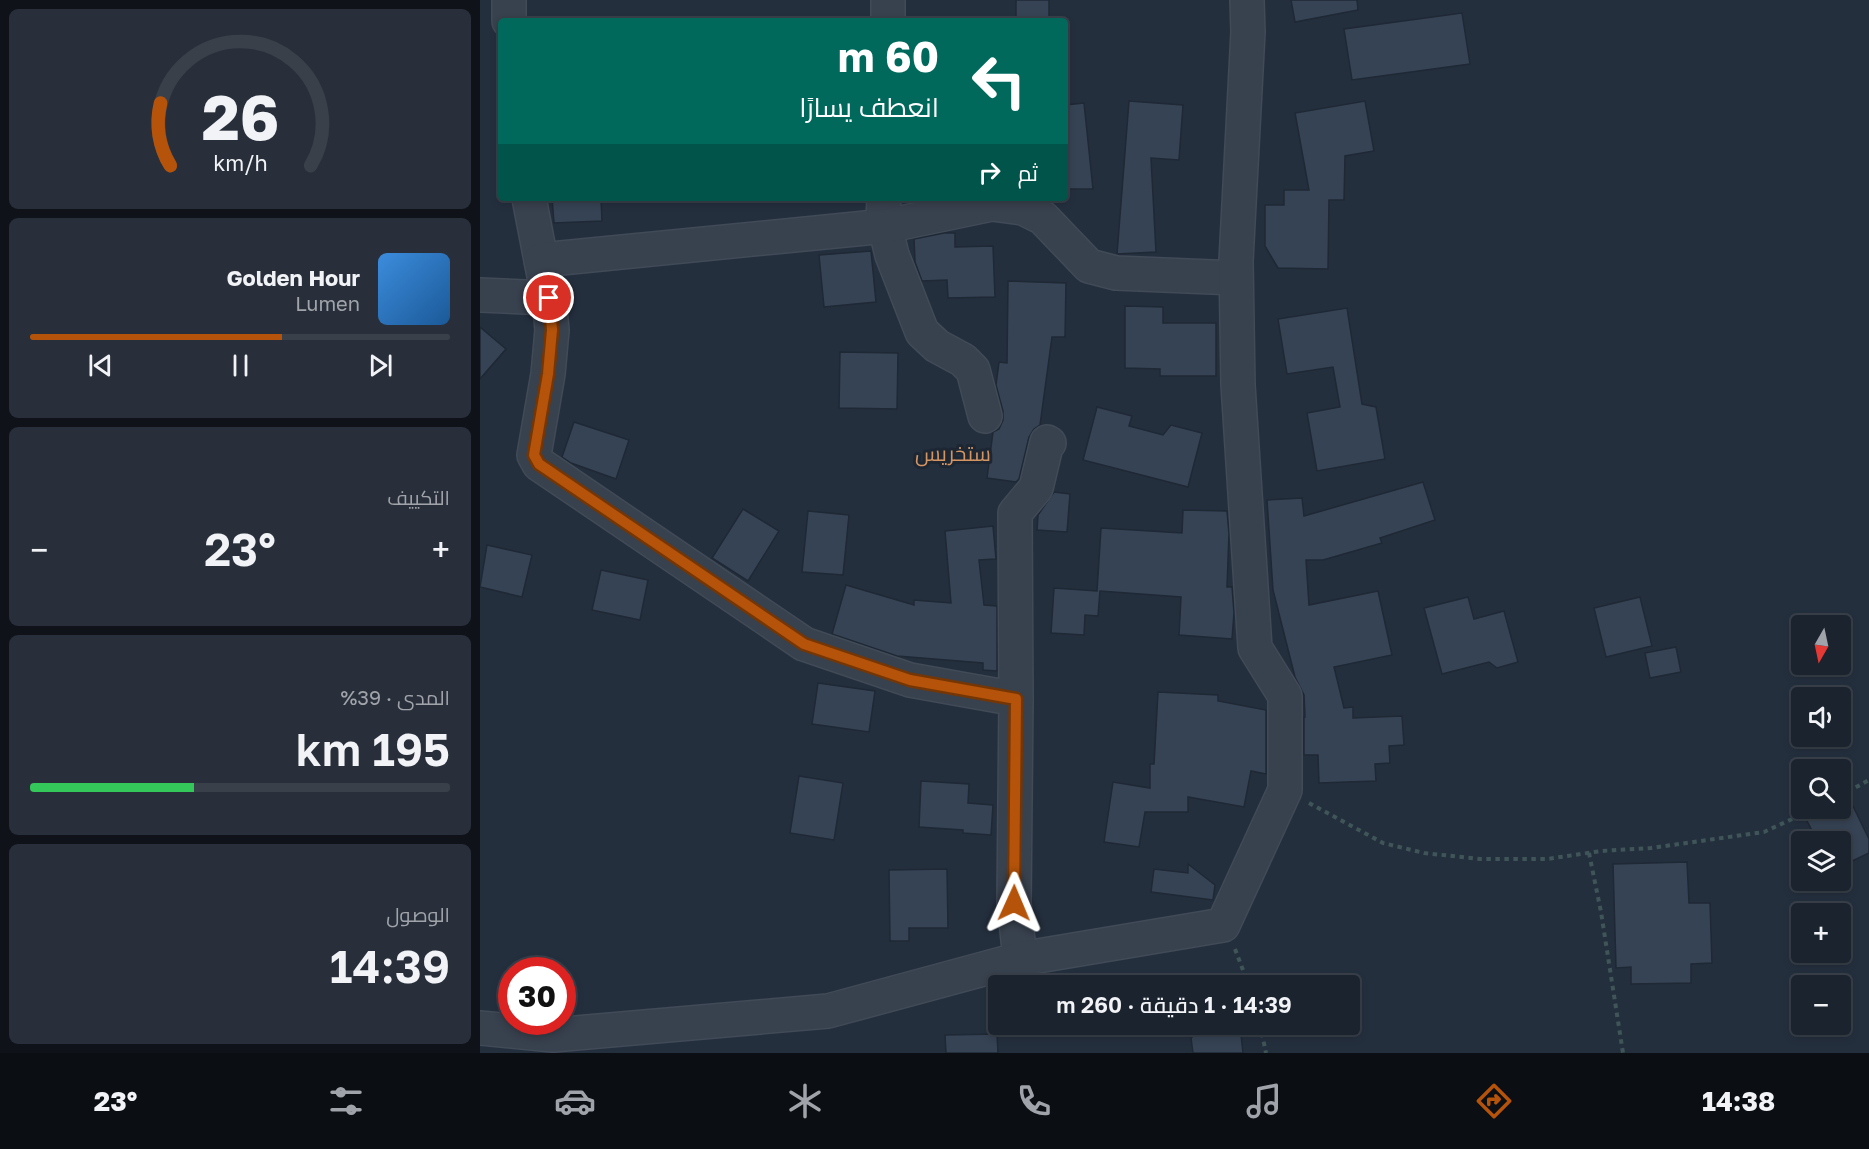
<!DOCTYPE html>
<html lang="ar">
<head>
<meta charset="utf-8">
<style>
  body { margin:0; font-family:"Golos Text",Cairo,sans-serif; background:#282f3a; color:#f1f3f6; direction:rtl; height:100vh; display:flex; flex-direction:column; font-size:22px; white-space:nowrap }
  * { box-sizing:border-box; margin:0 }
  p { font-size:20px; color:#a0a4aa }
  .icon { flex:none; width:33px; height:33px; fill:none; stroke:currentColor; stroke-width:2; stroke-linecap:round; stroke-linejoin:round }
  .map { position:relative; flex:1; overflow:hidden; direction:ltr }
  .drawer { display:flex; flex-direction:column; gap:9px; padding:9px; background:#0f1319; width:480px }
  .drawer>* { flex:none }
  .guide { position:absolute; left:18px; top:18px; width:570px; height:183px; border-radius:6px; box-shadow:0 3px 9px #0003,0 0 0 2px #39404a; direction:rtl; background:#00695c; color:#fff; overflow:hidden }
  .needle { width:39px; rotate:189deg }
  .controls { position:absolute; left:1311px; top:615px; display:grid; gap:12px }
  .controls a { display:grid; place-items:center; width:60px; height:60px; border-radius:6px; background:#1b232e; box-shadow:0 3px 9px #0003,0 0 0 2px #39404a; font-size:30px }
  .speed { position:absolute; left:18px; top:957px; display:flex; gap:12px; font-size:30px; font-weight:700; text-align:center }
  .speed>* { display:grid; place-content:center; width:78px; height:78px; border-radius:50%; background:#1b232e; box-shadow:0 3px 9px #0003,0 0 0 2px #39404a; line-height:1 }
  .speed .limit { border:9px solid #d22; background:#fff; color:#111 }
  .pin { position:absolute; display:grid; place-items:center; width:51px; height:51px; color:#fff; margin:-26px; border:3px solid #fff; border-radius:50%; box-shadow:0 2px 6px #0007 }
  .me { position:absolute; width:66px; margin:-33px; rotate:1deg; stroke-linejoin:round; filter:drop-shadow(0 0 4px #0008) }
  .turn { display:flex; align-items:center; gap:21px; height:126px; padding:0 30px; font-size:27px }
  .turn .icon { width:78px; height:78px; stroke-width:2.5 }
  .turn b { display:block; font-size:42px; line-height:51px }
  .then { display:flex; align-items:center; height:57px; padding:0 30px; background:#0003; gap:12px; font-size:22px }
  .big { font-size:45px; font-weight:600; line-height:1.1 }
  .drawer .widget { flex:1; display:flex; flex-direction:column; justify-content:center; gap:9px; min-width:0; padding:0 21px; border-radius:9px; background:#282f3a }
  .drawer .dial { align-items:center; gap:0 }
  .dial svg { height:156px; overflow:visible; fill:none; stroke:#39404a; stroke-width:7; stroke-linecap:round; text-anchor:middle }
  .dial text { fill:#f1f3f6; stroke:none }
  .song { display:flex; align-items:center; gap:18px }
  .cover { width:72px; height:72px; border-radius:9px; background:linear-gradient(135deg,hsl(210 70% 55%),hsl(210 70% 35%)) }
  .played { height:6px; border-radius:3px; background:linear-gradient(90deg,#b45309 60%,#39404a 60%) }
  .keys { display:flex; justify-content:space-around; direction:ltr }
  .heat { display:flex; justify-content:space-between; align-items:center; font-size:33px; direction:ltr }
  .charge { height:9px; border-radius:4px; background:linear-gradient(90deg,#34c759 39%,#39404a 0) }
  .trip { position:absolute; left:508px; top:975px; width:372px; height:60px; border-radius:6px; background:#1b232e; box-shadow:0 3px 9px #0003,0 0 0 2px #39404a; font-weight:600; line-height:60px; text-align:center; direction:rtl }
  .menu { display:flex; height:96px; justify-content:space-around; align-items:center; background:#0b0e12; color:#a0a4aa }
  .menu .icon { width:42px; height:42px }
  .menu .selected { color:#b45309 }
  .menu b { font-size:27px; color:#f1f3f6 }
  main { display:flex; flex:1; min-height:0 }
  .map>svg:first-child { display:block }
  .building { fill:#364354; stroke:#1f2835; stroke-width:1.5 }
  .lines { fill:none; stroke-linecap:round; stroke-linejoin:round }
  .minor-casing { stroke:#414a57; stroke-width:36 }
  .path { stroke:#3f5557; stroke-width:4; stroke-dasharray:4.5 4.5; stroke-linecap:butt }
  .minor { stroke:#38414e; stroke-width:33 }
  .route-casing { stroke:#753606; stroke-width:15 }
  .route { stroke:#b45309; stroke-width:10 }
  .labels { text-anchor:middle; stroke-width:6; stroke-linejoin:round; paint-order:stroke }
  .quarter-label { font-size:21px; fill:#d59563; stroke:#1d2633 }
</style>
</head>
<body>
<main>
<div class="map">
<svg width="1389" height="1053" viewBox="0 0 1389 1053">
  <rect width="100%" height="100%" fill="#242f3e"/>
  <g class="building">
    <rect x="536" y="0" width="33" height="21"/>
    <path d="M811 0H877L878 10 815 22Z"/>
    <path d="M982 13 990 64 872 80 864 29Z"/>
    <path d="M649 101 703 105 699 160 671 158 676 252 637 254Z"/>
    <path d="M885 101 894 151 865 156 864 200H849L848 269 798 268 785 246V205H804V190H829L815 113Z"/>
    <path d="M604 103 613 189H585V105Z"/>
    <path d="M72 198H121L122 221 74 223Z"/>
    <path d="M464 233H475V247L513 246 515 297 468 298 467 280 442 281 435 262 434 239Z"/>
    <path d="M391 251 396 302 344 307 339 255Z"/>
    <path d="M528 281 586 283 585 337H572L560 425 554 429 549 437 539 479 536 482 507 478 513 432 519 429 523 420V411L516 385 519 362 527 363Z"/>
    <path d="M645 306 683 307V323H736V376H680V369L645 368Z"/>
    <path d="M867 308 882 404 896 407 905 459 837 471 827 413 860 407 853 367 807 374 798 319Z"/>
    <path d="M0 327 26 349 0 379Z"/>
    <path d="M360 352 418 353 417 409 359 408Z"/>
    <path d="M617 407 652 416 649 426 683 435 691 425 722 433 708 487 603 460Z"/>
    <path d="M94 422 149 440 136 479 91 463 82 457Z"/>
    <path d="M943 482 955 520 900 538 902 543 843 560H826L829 605 898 591 912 655 854 667 864 708 873 707V718L922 716 924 745 909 746 910 763 895 764 896 781 839 783 838 755H824V717H825L824 695 815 677 793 590 787 500 822 498 824 516Z"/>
    <path d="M574 492 590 494 587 532 557 530 558 515Z"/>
    <path d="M263 509 299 531 268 581 232 558Z"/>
    <path d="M703 510 747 511 749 534 747 587H752L754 613 752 639 699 635 701 597 620 591 618 616 605 615 604 635 571 633 574 588 617 591 621 528 702 533Z"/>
    <path d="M328 511 369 515 363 575 322 572Z"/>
    <path d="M513 526 516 559 499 560 504 605 517 606V671L503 670V663L417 656 352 634 366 585 434 605V600L471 603 465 531Z"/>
    <path d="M7 545 52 555 42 597 0 587Z"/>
    <path d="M121 570 168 580 160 620 112 610Z"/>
    <path d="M988 597 994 619 1024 611 1038 662 1017 668 1009 662 962 674 944 608Z"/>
    <path d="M1160 597 1172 646 1126 657 1114 608Z"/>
    <path d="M1196 647 1201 672 1170 678 1165 653Z"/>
    <path d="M338 683 395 691 389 732 332 724Z"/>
    <path d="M678 692 738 695V701L786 710V774L771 771 764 807 708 797V812H665L659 847 624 842 633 782 670 788V764H674Z"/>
    <path d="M319 776 363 783 354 840 310 833Z"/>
    <path d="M441 781 489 784 488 803 513 805 511 835 483 833V830L439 827Z"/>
    <path d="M1369 798 1389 839V853L1360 867V842H1338L1326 819 1347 808H1360V802Z"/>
    <path d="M1207 862 1209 903H1230L1232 963 1211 964V983L1151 984V967L1136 968 1133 864Z"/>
    <path d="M708 864 735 885 733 900 671 892 674 869 708 873Z"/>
    <path d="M467 869 468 928H429V941H410L409 870Z"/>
    <path d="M724 1025 761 1034 763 1053H713L711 1038Z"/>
    <path d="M517 1034 518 1053H466L465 1035Z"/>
  </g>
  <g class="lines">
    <g class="minor-casing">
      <g id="minor">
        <path d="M29 21V0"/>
        <path d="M408 21V0"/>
        <path d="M49 198 65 281"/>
        <path d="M404 198 403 218 412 255 442 332 457 346 483 360 493 370 505 416"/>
        <path d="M61 260 406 226 512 204 543 208 563 218 609 266 636 273 756 278"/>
        <path d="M0 295 69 298 72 330 68 374 54 455 59 464 324 644 430 680 536 699 534 903 540 959"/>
        <path d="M536 699 535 513 556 488 567 442 569 443"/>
        <path d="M0 1028 73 1035 348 1011 540 959 743 925 805 790V696L775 648 758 385 756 261 768 32 767 0"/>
      </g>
    </g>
    <g class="path">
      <path d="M1360 796 1389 780"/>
      <path d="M829 803 903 843 944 853 1000 859H1067L1121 851 1171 848 1284 832 1336 808"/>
      <path d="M1109 853 1121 912 1143 1053"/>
      <path d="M755 949 769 986"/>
      <path d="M780 1024 786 1053"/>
    </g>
    <use href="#minor" class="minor"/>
  </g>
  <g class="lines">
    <g class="route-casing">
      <path id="route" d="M69 298 72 330 68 374 54 455 59 464 324 644 430 680 536 699 534 903"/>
    </g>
    <use href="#route" class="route"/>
  </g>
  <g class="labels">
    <g class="quarter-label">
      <text x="473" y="461">ستخريس</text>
    </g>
  </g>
</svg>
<div class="controls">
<a><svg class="needle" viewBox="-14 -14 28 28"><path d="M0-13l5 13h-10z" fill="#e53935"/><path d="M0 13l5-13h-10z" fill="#a0a4aa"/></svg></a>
<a><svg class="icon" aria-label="sound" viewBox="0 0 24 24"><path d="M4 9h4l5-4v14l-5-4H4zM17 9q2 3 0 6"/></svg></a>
<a><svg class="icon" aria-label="search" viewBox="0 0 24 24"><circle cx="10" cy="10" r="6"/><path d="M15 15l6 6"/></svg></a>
<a><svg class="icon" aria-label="layers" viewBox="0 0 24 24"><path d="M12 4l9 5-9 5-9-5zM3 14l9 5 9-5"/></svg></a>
<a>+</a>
<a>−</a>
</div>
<div class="speed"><div class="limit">30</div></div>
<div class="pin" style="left:69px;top:298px;background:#d93025"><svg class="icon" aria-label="arrive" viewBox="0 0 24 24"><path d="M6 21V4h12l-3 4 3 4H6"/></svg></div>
<svg class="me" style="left:534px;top:903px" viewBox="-20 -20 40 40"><path d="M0-17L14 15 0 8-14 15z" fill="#b45309" stroke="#fff" stroke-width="4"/></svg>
<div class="trip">14:39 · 1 دقيقة · 260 m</div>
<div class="guide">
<div class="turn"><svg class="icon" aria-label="left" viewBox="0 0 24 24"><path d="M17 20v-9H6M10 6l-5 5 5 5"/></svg><div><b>60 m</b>انعطف يسارًا</div></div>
<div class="then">ثم<svg class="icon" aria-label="right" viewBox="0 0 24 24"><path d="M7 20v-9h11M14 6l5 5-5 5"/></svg></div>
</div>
</div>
<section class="drawer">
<div class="widget dial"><svg viewBox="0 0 100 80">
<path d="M14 69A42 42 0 1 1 86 69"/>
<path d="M14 69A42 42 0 0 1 9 37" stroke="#b45309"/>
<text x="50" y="56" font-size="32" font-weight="700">26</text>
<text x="50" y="72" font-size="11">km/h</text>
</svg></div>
<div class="widget">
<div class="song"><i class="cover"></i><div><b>Golden Hour</b><p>Lumen</p></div></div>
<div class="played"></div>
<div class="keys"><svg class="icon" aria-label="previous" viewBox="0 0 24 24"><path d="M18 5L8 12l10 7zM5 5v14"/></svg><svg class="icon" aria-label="pause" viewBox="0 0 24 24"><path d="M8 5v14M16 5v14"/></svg><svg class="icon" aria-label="next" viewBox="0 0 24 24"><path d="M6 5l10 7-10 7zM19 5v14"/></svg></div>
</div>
<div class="widget"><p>التكييف</p>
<div class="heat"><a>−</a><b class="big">23°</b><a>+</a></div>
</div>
<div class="widget"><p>المدى · 39%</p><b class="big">195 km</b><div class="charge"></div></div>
<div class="widget"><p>الوصول</p><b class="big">14:39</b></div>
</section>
</main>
<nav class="menu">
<b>14:38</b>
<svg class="icon selected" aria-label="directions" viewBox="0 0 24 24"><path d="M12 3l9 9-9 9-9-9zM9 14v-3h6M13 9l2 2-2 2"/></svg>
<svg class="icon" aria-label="music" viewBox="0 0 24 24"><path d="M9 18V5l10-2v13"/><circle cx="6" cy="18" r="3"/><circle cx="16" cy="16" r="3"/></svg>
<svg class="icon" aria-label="phone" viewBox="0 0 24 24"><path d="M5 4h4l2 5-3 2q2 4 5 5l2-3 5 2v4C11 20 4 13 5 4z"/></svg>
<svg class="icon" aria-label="climate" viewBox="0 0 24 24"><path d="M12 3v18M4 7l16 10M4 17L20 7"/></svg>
<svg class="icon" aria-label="car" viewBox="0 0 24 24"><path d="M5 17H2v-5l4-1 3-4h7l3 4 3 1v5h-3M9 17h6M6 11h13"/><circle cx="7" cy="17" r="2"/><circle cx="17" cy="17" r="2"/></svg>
<svg class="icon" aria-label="filters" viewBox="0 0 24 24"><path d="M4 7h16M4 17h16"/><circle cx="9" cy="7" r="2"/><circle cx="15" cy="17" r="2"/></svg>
<b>23°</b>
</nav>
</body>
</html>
